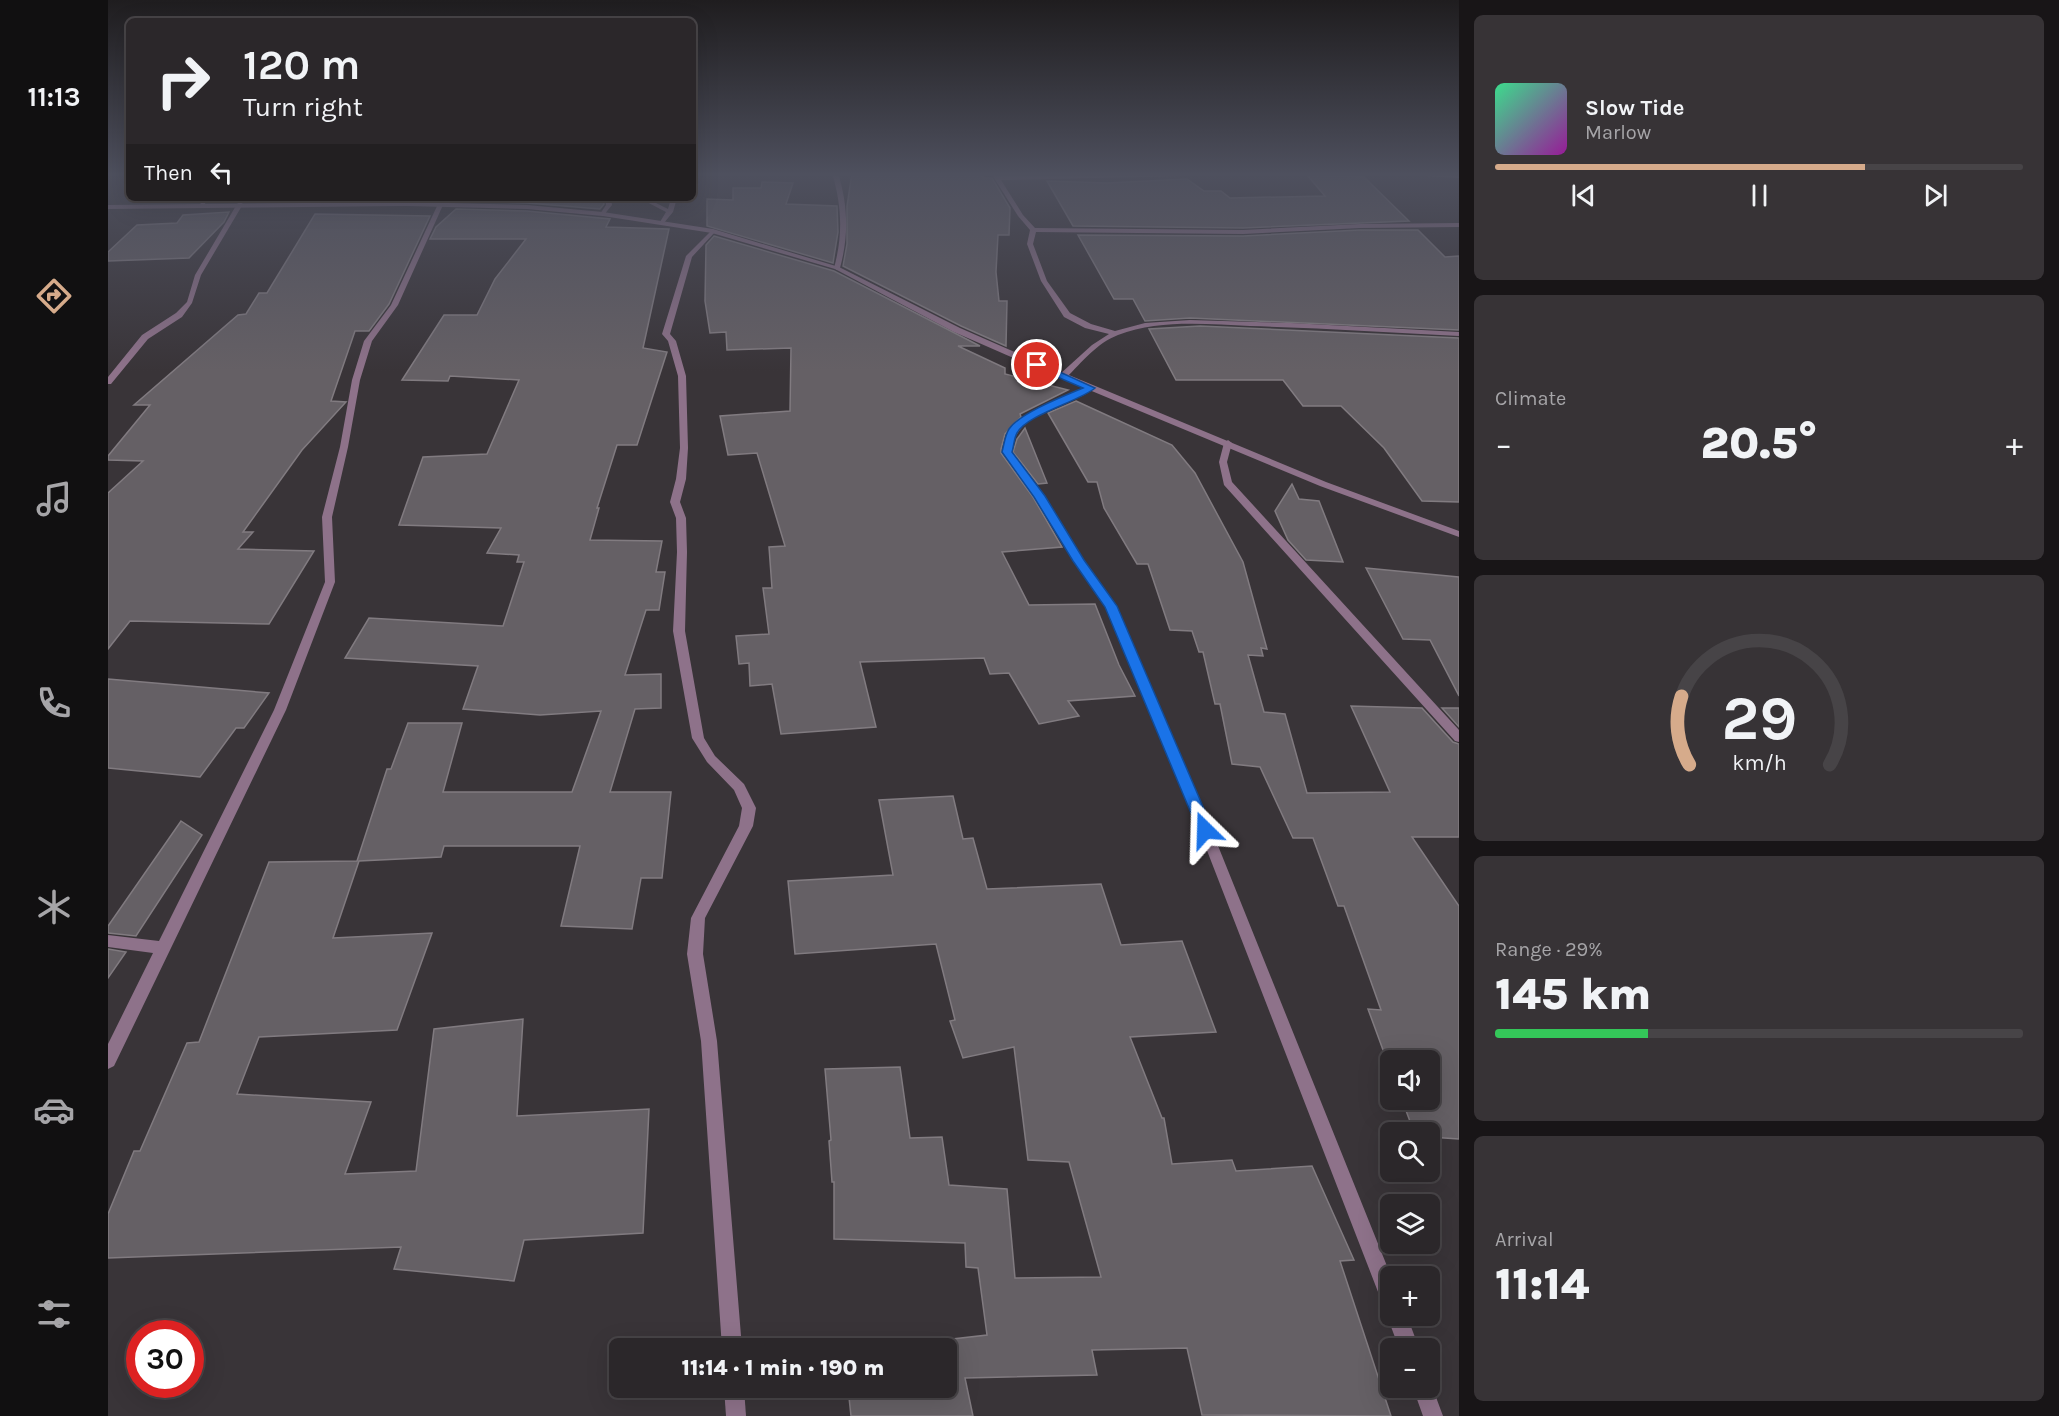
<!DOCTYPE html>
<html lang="en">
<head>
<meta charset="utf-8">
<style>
  body { margin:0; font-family:Karla,sans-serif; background:#373336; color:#f1f3f6; height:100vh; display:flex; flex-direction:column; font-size:22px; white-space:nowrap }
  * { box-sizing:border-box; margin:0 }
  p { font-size:20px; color:#a6a5a8 }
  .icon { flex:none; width:33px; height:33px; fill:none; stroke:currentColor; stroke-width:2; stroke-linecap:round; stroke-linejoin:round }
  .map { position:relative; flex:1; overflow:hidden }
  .drawer { display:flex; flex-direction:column; gap:15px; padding:15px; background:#181517; width:600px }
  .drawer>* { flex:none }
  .hud { position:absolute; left:18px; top:18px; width:570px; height:183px; border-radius:9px; box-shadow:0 6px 24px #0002,0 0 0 2px #474447; background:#2b272a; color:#f1f3f6; overflow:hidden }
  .buttons { position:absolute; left:1272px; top:1050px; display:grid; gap:12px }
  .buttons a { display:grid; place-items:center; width:60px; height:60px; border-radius:9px; background:#2b272a; box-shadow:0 6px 24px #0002,0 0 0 2px #474447; font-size:30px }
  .speed { position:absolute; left:18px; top:1320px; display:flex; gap:12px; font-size:30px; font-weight:700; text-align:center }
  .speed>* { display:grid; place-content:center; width:78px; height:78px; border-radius:50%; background:#2b272a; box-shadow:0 6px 24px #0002,0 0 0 2px #474447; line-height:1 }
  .speed .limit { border:9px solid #d22; background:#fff; color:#111 }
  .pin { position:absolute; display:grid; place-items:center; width:51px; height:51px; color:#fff; margin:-26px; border:3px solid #fff; border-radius:50%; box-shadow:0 2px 6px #0007 }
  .me { position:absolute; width:66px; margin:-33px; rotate:338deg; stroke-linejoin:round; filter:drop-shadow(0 0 4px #0008) }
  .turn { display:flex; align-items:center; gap:21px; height:126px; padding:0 18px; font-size:27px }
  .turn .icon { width:78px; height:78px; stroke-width:2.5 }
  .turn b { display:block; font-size:42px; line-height:51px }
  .then { display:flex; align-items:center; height:57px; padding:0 18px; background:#0003; gap:12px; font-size:22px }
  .big { font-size:45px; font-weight:800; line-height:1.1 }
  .drawer .tile { flex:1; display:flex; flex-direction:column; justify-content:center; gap:9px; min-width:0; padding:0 21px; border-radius:9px; background:#373336 }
  .drawer .dial { align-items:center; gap:0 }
  .dial svg { height:156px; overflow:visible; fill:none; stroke:#474447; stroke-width:7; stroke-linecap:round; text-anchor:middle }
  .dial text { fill:#f1f3f6; stroke:none }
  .song { display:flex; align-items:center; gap:18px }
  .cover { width:72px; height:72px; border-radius:9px; background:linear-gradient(135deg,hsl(150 70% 55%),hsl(300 70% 35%)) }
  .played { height:6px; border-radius:3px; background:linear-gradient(90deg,#d6ab8b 70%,#474447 70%) }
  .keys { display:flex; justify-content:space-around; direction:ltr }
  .heat { display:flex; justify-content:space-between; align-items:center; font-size:33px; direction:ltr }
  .charge { height:9px; border-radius:4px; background:linear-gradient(90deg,#34c759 29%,#474447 0) }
  .trip { position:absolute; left:501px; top:1338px; width:348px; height:60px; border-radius:9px; background:#2b272a; box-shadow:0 6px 24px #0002,0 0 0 2px #474447; font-weight:800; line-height:60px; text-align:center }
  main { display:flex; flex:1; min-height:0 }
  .menu { display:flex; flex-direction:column; width:108px; justify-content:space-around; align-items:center; background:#111011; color:#a6a5a8 }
  .menu .icon { width:42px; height:42px }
  .menu .selected { color:#d6ab8b }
  .menu b { font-size:27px; color:#f1f3f6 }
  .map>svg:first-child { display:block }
  .building { fill:#656065; stroke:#817b80; stroke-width:1.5 }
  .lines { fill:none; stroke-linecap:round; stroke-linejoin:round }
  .minor { fill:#8e728a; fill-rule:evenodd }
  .tertiary { fill:#8e728a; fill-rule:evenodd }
  .route { fill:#1a73e8; stroke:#114b97; stroke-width:1.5 }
</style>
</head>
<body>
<main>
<nav class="menu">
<b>11:13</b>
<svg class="icon selected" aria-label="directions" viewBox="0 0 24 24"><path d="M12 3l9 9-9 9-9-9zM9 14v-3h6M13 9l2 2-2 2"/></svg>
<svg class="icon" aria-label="music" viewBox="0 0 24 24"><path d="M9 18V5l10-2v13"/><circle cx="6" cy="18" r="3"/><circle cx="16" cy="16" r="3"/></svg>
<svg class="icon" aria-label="phone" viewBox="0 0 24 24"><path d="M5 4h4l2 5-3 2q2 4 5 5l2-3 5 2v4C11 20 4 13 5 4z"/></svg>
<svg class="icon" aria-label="climate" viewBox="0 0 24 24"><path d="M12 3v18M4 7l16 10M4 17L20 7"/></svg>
<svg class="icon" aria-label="car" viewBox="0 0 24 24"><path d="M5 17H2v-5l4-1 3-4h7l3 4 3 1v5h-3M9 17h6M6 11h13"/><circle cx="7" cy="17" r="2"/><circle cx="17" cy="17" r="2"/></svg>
<svg class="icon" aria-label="filters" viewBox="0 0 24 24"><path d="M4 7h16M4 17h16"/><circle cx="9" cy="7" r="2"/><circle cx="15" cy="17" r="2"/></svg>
</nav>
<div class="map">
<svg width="1351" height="1416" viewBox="0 0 1351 1416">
  <rect width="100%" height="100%" fill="#393438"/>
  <g class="building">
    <path d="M744 173H875V178H884L902 208 901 235H890L888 272 891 301H899L898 346 853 326 735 266 739 244V206Z"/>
    <path d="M1199 175 1256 177 1301 221 1135 228 965 226 939 181 999 183 1079 179 1096 191H1113L1122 198 1217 196Z"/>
    <path d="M654 182 685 183 678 204 729 206 730 232 725 263 599 226V199L625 200V188H653Z"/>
    <path d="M361 198H495L496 204 492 209 419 203 357 201Z"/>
    <path d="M348 209 419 211 502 219 498 227 561 229 535 348 559 352 529 445H509L489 508H491L482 540 554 541 548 572H557L551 610H538L517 675 553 674V708L527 709 502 792H563L554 878H533L524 929 453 926 472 846H336L333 857 251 861 225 938 324 933 289 1030 151 1037 129 1094 263 1102 237 1174 308 1171 326 1029 415 1019 409 1116 541 1109 535 1233 416 1240 406 1281 286 1269 293 1247 0 1258V1214L26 1151H32L79 1043 91 1042 161 862 249 861 279 769H283L300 723H354L335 792H464L493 711 432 715 355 709 370 666 237 658 261 618 395 626 416 562H409L411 555 379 553 393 528 291 525 315 457 379 454 411 380 342 376 340 381 294 380 336 315H369L387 279 418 239H322L328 227Z"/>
    <path d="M121 212 116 222 81 258 0 261V252L29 225 69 223 75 215Z"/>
    <path d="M207 214 322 216 281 304 261 331H247L223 401 238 402 194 450 135 532H145L130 549 206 551 161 624 22 621 0 649V493L35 461 0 460V456L42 405H26L130 315 138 314 151 293H159Z"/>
    <path d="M1252 230H1310L1337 257 1351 256V330L1082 318 1037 321 1025 299H1006L970 235 1135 236Z"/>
    <path d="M606 236 726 271 872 346H850L897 368V374L960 390 912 414 913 417 897 434 893 449V453L925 497 954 547 894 552 921 605 987 604 1011 665 1027 696 960 701 971 716 931 724 901 673 882 674 876 658 752 662 768 727 673 734 664 684 642 686 641 663 631 664 628 636 661 634 655 588H664L661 547 677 546 649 453 620 455 612 416 682 411 683 348 619 350 618 332 602 333 597 301 598 245Z"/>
    <path d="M1092 326 1351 338V502L1314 501 1276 448 1233 406H1195L1175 380H1068L1041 329Z"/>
    <path d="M968 401 1064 445 1087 473 1135 562 1159 649 1153 648 1155 656 1140 655 1156 712 1177 714 1199 793 1282 792 1243 706 1314 708 1345 742 1351 744V837H1304L1351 906V1139L1322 1137V1132H1306L1294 1100H1322V1060H1282V1069L1260 1009 1273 1010 1236 906H1230L1205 838H1185L1152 767 1124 764 1112 704H1107L1095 652H1091L1084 631 1062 630 1040 564H1029L996 508 989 482H980L940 413Z"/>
    <path d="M917 428 939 483 930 484 905 452 909 439Z"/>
    <path d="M1184 484 1191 499 1211 501 1235 562 1198 560 1180 540 1167 511Z"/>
    <path d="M1258 568 1351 577V696L1322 640 1295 639Z"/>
    <path d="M0 679 161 693 136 728H128L92 777 0 768Z"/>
    <path d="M1334 708H1351V727Z"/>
    <path d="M845 796 855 839 865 838 879 889 993 884 1013 945 1074 941 1108 1032 1022 1037 1054 1118H1056L1064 1164 1124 1160 1128 1171 1204 1166 1246 1260 1232 1261 1283 1416 1094 1415 1079 1348 984 1350 989 1375 857 1378 865 1416H743L740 1388H838V1348H765L879 1335 870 1268 858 1267 857 1243 726 1239V1182H724L721 1141 723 1140 717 1069 792 1067 802 1138 834 1137 841 1185 899 1189 907 1278 993 1277 961 1162 920 1160 906 1047 855 1058 842 1021 847 1020 828 944 687 954 680 881 785 875 771 800Z"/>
    <path d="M73 821 94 835 28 936 0 933V926Z"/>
    <path d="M0 949 18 952 0 978Z"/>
  </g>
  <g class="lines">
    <g class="minor">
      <path d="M724 173H730C740 205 741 235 732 268L729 270 726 268C735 235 734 206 724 173Z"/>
      <path d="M885 173H889L891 176 1126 173 1123 175 893 180 915 215 927 228 1135 230 1252 224 1351 223V227L1252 228 1135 234 928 232 925 244 939 281 962 313 983 324 1007 331 1037 323 1082 320 1183 323 1351 332V336C1281 332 1211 328 1142 326 1099 324 1051 319 1010 335 989 343 974 362 958 378H952V374L984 345 1001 334 977 328 956 317 933 281 919 244 922 230 910 216 886 178Z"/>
      <path d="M1295 173 1351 174V178L1298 175Z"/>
      <path d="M96 198H102L95 206H91Z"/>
      <path d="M497 198H503L504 205 495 216 492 214 498 205Z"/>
      <path d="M531 198H538L560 209 563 198H569L565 212 555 224 552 222 558 212Z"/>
      <path d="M132 202 135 204 93 275 84 303 74 317 40 339 3 384H0V377L34 335 68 313 79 302 87 275 129 204Z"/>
      <path d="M330 204 335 205 290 305 264 341 252 380 240 447 224 517 227 582 178 710 6 1066 0 1069V1044L45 953 0 947V935L51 941 166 710 217 582 214 517 232 447 244 380 256 341 283 305Z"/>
      <path d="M605 229 607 232 584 257 562 334 568 341 578 376 580 448 578 479 572 502 578 518 579 552 577 631 596 738 607 756 636 784 648 808 645 826 597 918 595 954 609 1041 634 1348H614L593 1041 579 954 583 918 631 826 634 808 626 790 599 762 584 738 565 631 569 552 568 518 562 502 568 479 572 448 570 376 560 341 554 334 578 256Z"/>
      <path d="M980 386 987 388C960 408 907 411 903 452L936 496 975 560 1008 606 1086 786 1283 1276 1282 1307 1275 1304 1272 1297 1074 786 998 606 965 561 927 496 895 452C895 444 897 436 902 430 914 412 960 395 980 386Z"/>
      <path d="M1120 440 1124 443 1119 462 1124 482 1351 730V742L1347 741 1116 485 1111 462 1116 443Z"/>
      <path d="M1282 1309V1316H1299L1311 1348H1291L1279 1316Z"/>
      <path d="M1322 1381 1335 1416H1315L1305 1388H1322Z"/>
      <path d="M616 1388H636L638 1416H618Z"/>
    </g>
    <path class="tertiary" d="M298 202 419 205 495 212 605 229 731 267 852 328 932 363 1218 482 1351 531V537L1212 486 926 367 846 332 727 269 604 233 495 216 419 209 298 206 0 209V205Z"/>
  </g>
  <linearGradient id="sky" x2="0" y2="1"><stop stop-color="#1f1d1f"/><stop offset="0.47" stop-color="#4e505e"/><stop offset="1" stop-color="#4e505e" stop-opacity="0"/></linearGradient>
  <rect width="1351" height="371" fill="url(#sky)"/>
  <path class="route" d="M926 363H932L987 388C972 401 918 415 909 433 906 438 906 446 904 452L937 496 976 560 1009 606 1105 830 1103 834H1092L1090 830 997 607 965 561 926 497 894 452C896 445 897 435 901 429 912 413 956 396 975 388L926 367Z"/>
</svg>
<div class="buttons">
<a><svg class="icon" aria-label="sound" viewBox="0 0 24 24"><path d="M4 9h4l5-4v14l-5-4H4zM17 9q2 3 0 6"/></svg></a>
<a><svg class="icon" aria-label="search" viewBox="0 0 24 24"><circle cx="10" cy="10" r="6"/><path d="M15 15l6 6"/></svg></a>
<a><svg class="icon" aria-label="layers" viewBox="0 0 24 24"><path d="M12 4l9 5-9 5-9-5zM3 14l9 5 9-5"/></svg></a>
<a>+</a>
<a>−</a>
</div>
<div class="speed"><div class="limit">30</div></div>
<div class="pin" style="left:929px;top:365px;background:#d93025"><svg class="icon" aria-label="arrive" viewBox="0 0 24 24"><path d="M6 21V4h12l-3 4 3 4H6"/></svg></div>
<svg class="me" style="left:1097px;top:830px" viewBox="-20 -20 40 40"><path d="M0-17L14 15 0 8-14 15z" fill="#1a73e8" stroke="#fff" stroke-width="4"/></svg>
<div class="trip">11:14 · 1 min · 190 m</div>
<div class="hud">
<div class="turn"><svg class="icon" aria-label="right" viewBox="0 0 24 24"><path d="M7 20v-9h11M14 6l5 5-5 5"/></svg><div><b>120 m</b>Turn right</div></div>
<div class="then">Then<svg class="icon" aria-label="left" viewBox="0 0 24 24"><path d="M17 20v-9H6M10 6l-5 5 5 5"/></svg></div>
</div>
</div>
<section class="drawer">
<div class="tile">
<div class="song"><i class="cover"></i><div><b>Slow Tide</b><p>Marlow</p></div></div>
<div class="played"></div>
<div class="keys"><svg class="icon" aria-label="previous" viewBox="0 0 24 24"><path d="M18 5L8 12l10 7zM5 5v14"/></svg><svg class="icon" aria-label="pause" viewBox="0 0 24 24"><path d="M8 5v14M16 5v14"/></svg><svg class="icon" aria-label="next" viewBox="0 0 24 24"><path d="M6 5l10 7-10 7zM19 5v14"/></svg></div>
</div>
<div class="tile"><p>Climate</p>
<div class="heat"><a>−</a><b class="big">20.5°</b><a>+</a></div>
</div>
<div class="tile dial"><svg viewBox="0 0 100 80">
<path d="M14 69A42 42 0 1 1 86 69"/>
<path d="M14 69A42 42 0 0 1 10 34" stroke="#d6ab8b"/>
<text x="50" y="56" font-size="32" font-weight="700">29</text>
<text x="50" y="72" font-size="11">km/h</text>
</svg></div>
<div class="tile"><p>Range · 29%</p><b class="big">145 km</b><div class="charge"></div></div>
<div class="tile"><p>Arrival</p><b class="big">11:14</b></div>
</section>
</main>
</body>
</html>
